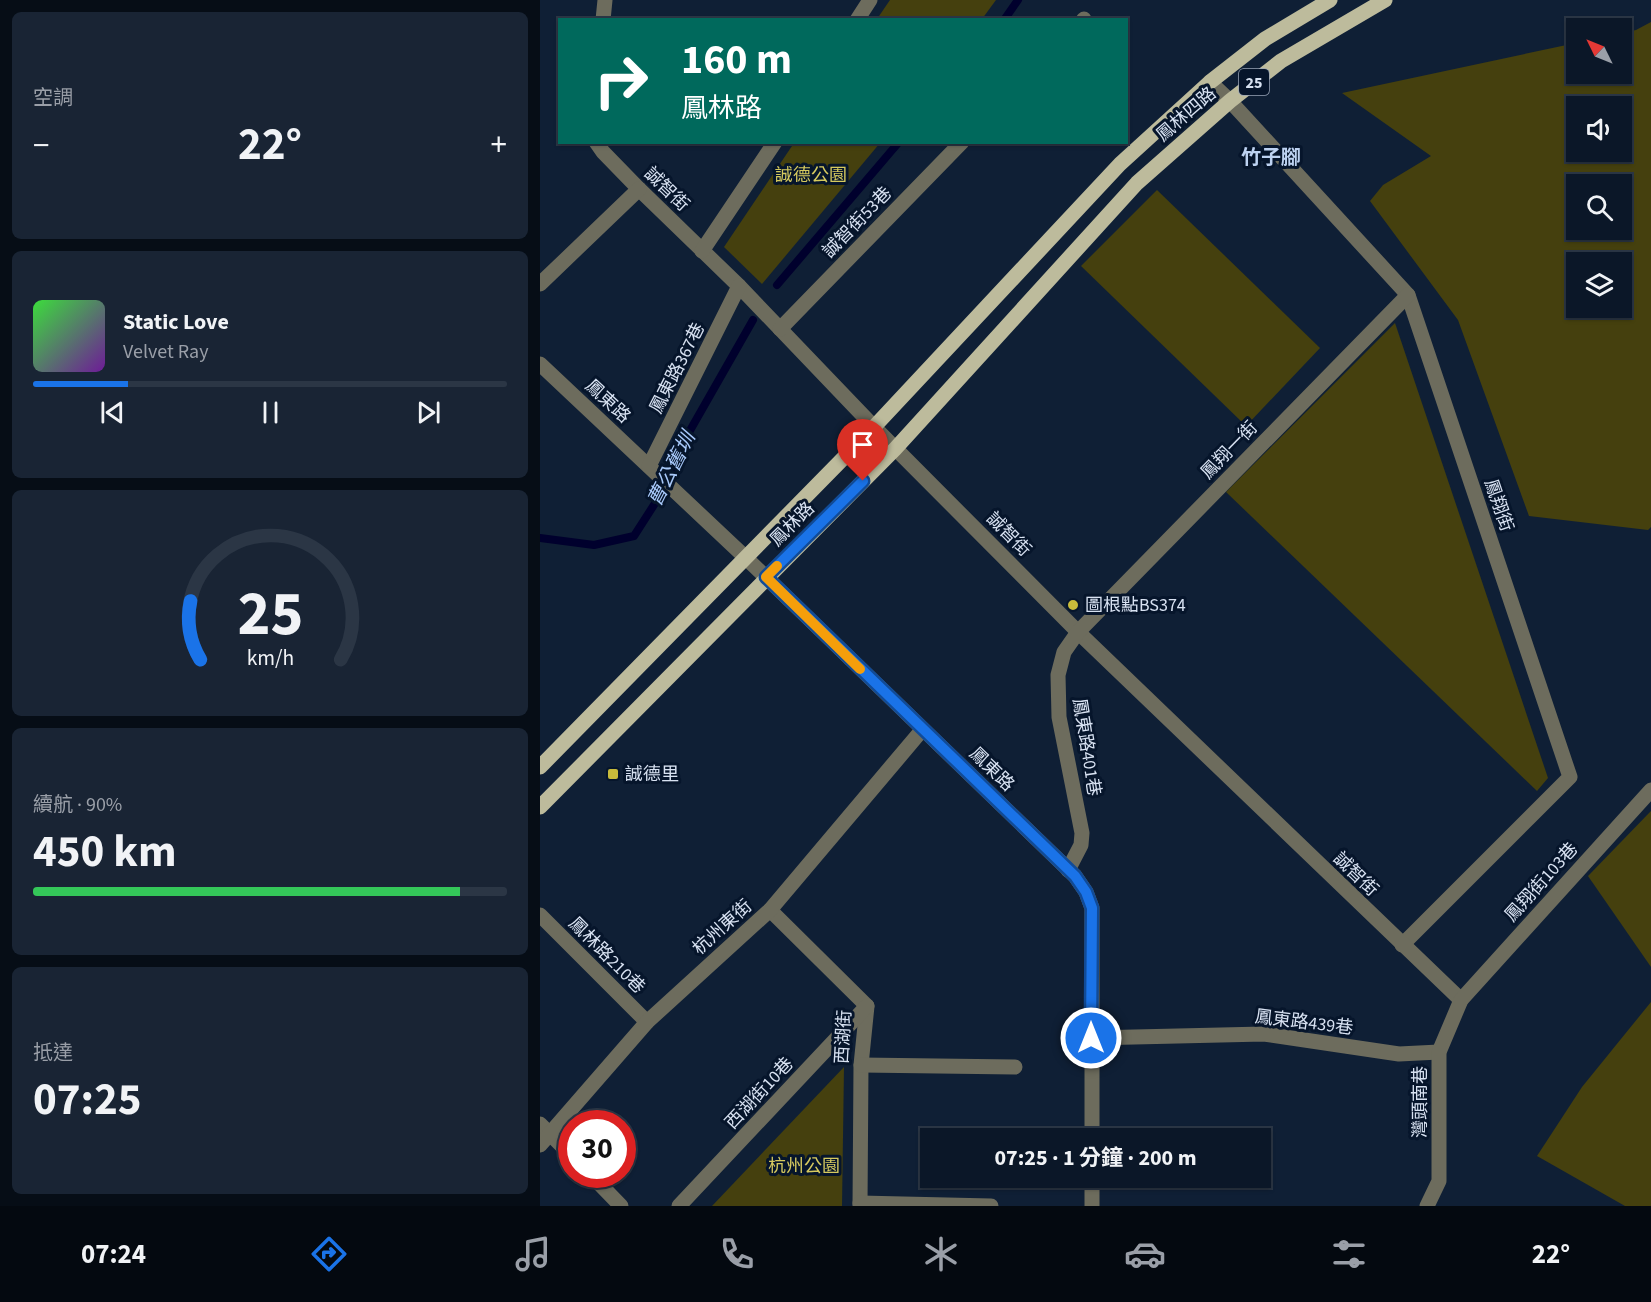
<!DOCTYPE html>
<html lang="zh-TW">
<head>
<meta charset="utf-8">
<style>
  body { margin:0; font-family:"Source Sans 3","Noto Sans TC",sans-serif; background:#192434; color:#f1f3f6; height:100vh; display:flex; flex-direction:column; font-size:22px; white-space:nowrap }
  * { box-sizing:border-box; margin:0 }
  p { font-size:20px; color:#9a9fa8 }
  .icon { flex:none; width:33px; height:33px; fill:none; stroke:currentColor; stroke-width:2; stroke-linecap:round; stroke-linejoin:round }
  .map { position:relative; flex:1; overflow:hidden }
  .drawer { display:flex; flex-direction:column; gap:12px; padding:12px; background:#060d16; width:540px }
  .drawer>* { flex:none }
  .hud { position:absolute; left:18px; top:18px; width:570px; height:126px; border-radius:0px; box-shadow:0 2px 4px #0004,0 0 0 2px #2b3645; background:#00695c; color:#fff; overflow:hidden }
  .needle { width:39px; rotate:313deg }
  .fabs { position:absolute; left:1026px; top:18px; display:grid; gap:12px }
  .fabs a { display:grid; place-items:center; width:66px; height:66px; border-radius:0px; background:#0b1728; box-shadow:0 2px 4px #0004,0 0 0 2px #2b3645; font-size:30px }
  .speed { position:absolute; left:18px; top:1110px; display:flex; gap:12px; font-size:30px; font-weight:700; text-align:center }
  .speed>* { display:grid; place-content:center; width:78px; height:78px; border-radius:50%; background:#0b1728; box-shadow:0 2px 4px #0004,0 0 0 2px #2b3645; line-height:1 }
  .speed .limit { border:9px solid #d22; background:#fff; color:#111 }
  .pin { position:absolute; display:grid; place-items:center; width:51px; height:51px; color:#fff; margin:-62px -26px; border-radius:50% 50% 50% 0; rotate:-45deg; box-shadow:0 0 6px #0007 }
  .pin .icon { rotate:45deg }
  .me { position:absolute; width:66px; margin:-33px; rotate:0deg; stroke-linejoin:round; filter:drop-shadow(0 0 4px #0008) }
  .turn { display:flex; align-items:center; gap:21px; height:126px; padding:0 24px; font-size:27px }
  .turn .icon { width:78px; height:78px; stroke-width:2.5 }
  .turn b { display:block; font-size:42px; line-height:51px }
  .big { font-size:45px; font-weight:700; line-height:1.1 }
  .drawer .card { flex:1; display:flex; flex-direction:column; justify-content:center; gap:9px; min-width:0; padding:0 21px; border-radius:9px; background:#192434 }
  .drawer .dial { align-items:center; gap:0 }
  .dial svg { height:156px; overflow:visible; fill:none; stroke:#2b3645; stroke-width:7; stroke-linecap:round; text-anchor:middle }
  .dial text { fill:#f1f3f6; stroke:none }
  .song { display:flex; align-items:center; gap:18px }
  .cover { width:72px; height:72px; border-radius:9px; background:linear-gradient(135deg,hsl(120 70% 55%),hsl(280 70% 35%)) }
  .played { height:6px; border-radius:3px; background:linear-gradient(90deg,#1a73e8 20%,#2b3645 20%) }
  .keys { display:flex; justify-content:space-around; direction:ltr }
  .heat { display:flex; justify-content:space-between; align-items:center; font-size:33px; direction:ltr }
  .charge { height:9px; border-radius:4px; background:linear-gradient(90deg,#34c759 90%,#2b3645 0) }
  .trip { position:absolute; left:380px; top:1128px; width:351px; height:60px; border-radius:0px; background:#0b1728; box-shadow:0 2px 4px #0004,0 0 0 2px #2b3645; font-weight:700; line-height:60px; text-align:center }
  .tabs { display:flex; height:96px; justify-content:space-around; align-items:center; background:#040910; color:#9a9fa8 }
  .tabs .icon { width:42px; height:42px }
  .tabs .active { color:#1a73e8 }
  .tabs b { font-size:27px; color:#f1f3f6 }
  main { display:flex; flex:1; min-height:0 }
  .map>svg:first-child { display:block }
  .green { fill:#45400e; fill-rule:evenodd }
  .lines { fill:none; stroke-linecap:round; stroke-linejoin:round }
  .stream { stroke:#00002d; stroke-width:8 }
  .minor { stroke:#6d6c5d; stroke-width:15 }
  .major { stroke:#bdbb9c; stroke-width:15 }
  .route-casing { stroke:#114b97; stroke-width:15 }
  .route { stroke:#1a73e8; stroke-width:10 }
  .slow { stroke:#f59e0b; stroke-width:10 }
  .poi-dot { fill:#c8bb3b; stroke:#06152b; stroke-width:2 }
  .labels { text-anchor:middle; stroke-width:6; stroke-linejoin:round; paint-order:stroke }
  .shield { fill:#06152b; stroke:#99a4b6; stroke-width:1.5 }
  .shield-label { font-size:16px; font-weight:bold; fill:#d8e2f2 }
  .street-label { font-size:18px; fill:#d8e2f2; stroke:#06152b }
  .park-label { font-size:18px; fill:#d6ca5f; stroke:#06152b }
  .poi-label { font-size:18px; fill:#d8e2f2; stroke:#06152b; text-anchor:start }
  .neighbourhood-label { font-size:20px; font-weight:bold; fill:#bdd2f1; stroke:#06152b }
  .water-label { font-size:20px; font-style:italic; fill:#a8c9fa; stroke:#06152b }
</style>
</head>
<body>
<main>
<section class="drawer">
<div class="card"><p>空調</p>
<div class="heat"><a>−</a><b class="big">22°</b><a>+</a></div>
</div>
<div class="card">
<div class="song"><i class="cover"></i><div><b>Static Love</b><p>Velvet Ray</p></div></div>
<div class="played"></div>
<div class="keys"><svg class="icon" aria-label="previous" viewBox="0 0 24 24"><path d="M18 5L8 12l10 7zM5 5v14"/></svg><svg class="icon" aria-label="pause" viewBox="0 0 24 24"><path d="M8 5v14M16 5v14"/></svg><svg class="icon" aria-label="next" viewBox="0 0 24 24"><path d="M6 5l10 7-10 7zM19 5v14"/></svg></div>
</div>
<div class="card dial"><svg viewBox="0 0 100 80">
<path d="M14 69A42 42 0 1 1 86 69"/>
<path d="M14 69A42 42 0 0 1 9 39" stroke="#1a73e8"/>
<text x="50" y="56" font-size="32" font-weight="700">25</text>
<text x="50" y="72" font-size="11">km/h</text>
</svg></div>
<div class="card"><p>續航 · 90%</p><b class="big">450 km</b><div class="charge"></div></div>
<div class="card"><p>抵達</p><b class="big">07:25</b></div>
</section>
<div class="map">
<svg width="1111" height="1206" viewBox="0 0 1111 1206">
  <rect width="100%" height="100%" fill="#0f1f35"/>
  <g class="green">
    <path d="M350 0H456L442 19H337Z"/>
    <path d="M1111 22V527L1108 530 989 516 918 320 830 201 843 185 891 156 802 93 1036 43V74H1082V33L1096 30ZM1082 106V152H1036V106ZM1082 184V230H1036V184ZM1082 262V308H1036V262Z"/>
    <path d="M254 143H340L222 284 184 247Z"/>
    <path d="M617 190 780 348 706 426 541 266Z"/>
    <path d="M855 323 1008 778 997 791 686 492Z"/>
    <path d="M1111 811V967L1048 876Z"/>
    <path d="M1111 1002V1206H1085L997 1156 1042 1087Z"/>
    <path d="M304 1067 302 1206H172Z"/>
  </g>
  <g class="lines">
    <g class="stream">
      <path d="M464 20 478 0"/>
      <path d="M237 285 359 142"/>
      <path d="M0 538 54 545 94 536 121 494 148 434 213 320"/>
    </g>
    <g class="minor">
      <path d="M63 20 65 0"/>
      <path d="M317 20 330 0"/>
      <path d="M543 20 544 19"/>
      <path d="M670 82 690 101 868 295 1030 777 862 945"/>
      <path d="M56 142 63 152 99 189 199 286 334 427 538 632 921 1000"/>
      <path d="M162 251 235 142"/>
      <path d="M0 284 99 189"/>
      <path d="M240 329 422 142"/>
      <path d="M0 364 205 557 535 876 546 892 552 908V1138"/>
      <path d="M109 466 199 286"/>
      <path d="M528 870 541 845 542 833 519 717 518 675 524 652 538 632 868 295"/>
      <path d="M230 910 327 1006 321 1065 320 1206"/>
      <path d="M0 915 107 1022"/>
      <path d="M551 1038 724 1034 859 1054 899 1052"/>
      <path d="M321 1065 475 1067"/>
      <path d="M0 1124 32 1156"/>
      <path d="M0 1145 107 1022 230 910 382 730"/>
      <path d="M50 1174 81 1206"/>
      <path d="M552 1178V1206"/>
      <path d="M320 1203 451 1206"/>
      <path d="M139 1206 327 1006"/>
      <path d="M887 1206 899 1181V1052L921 1000 1111 790"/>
    </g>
    <g class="major">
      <path d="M0 767 334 427 580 164 670 82 725 39 790 0"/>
      <path d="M0 807 355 449 597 183 690 101 741 61 845 0"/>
    </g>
  </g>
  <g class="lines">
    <g class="route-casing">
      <path id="route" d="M323 481 226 577 535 876 546 892 552 908 551 1038"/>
    </g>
    <use href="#route" class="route"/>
    <path class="slow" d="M237 566 226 577 320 669"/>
  </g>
  <g class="poi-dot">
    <circle cx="533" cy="605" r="6"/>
    <rect x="67" y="768" width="12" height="12" rx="3"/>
  </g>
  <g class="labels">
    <rect class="shield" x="699" y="69" width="30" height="26" rx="4.5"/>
    <g class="shield-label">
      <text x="714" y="88">25</text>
    </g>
    <g class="street-label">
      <text transform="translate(646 114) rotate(-41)" y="6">鳳林四路</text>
      <text transform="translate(127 189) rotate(44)" y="6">誠智街</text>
      <text transform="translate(317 222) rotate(-46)" y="6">誠智街53巷</text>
      <text transform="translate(137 368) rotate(-63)" y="6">鳳東路367巷</text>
      <text transform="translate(68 401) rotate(43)" y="6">鳳東路</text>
      <text transform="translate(689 450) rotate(-46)" y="6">鳳翔一街</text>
      <text transform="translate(959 505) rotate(71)" y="6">鳳翔街</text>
      <text transform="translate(252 524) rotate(-45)" y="6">鳳林路</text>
      <text transform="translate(469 534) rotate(45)" y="6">誠智街</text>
      <text transform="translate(547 747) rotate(81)" y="6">鳳東路401巷</text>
      <text transform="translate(452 769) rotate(44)" y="6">鳳東路</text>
      <text transform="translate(816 874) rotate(44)" y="6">誠智街</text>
      <text transform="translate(1001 882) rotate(-48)" y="6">鳳翔街103巷</text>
      <text transform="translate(182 927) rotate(-42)" y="6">杭州東街</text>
      <text transform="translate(67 955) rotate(45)" y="6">鳳林路210巷</text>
      <text transform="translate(764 1022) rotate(7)" y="6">鳳東路439巷</text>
      <text transform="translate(303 1037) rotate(-87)" y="6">西湖街</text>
      <text transform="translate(219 1093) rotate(-47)" y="6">西湖街10巷</text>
      <text transform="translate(880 1102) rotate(-90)" y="6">灣頭南巷</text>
    </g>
    <g class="park-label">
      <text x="271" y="181">誠德公園</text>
      <text x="264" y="1172">杭州公園</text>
    </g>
    <g class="poi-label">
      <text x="545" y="611">圖根點BS374</text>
      <text x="85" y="780">誠德里</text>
    </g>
    <g class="neighbourhood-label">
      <text x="731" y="164">竹子腳</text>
    </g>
    <g class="water-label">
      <text transform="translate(131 469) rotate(-63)" y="7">曹公舊圳</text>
    </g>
  </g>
</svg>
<div class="fabs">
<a><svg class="needle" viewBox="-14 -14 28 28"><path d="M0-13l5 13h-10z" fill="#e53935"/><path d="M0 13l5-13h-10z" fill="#9a9fa8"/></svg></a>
<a><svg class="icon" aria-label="sound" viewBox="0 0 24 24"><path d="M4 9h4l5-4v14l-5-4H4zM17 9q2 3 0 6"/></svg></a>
<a><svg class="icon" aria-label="search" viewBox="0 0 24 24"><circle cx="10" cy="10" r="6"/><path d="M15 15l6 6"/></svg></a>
<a><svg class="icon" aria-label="layers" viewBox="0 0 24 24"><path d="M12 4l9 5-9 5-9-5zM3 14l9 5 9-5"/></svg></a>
</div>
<div class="speed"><div class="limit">30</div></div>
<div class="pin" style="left:323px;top:481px;background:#d93025"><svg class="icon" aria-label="arrive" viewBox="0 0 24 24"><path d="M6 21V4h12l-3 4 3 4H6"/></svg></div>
<svg class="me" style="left:551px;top:1038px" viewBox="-20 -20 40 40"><circle r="17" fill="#1a73e8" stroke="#fff" stroke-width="3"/><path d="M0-11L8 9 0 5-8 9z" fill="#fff"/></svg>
<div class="trip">07:25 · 1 分鐘 · 200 m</div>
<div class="hud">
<div class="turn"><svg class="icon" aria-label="right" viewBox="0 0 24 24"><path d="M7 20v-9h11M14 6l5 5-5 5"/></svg><div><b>160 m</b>鳳林路</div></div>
</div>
</div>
</main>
<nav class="tabs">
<b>07:24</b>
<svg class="icon active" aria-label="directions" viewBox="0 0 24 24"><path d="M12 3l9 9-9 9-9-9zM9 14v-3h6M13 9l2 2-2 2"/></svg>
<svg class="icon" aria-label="music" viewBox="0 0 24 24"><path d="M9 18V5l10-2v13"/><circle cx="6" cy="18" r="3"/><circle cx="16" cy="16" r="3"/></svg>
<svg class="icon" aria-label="phone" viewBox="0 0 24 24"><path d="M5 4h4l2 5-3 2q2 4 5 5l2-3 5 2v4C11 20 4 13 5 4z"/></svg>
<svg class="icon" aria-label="climate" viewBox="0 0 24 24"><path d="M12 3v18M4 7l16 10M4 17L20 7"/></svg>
<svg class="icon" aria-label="car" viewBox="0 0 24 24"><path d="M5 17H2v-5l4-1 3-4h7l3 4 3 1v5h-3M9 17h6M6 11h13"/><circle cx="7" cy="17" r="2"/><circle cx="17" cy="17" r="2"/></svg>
<svg class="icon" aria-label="filters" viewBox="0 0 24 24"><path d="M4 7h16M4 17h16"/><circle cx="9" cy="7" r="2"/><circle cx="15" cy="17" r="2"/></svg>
<b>22°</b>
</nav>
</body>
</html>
